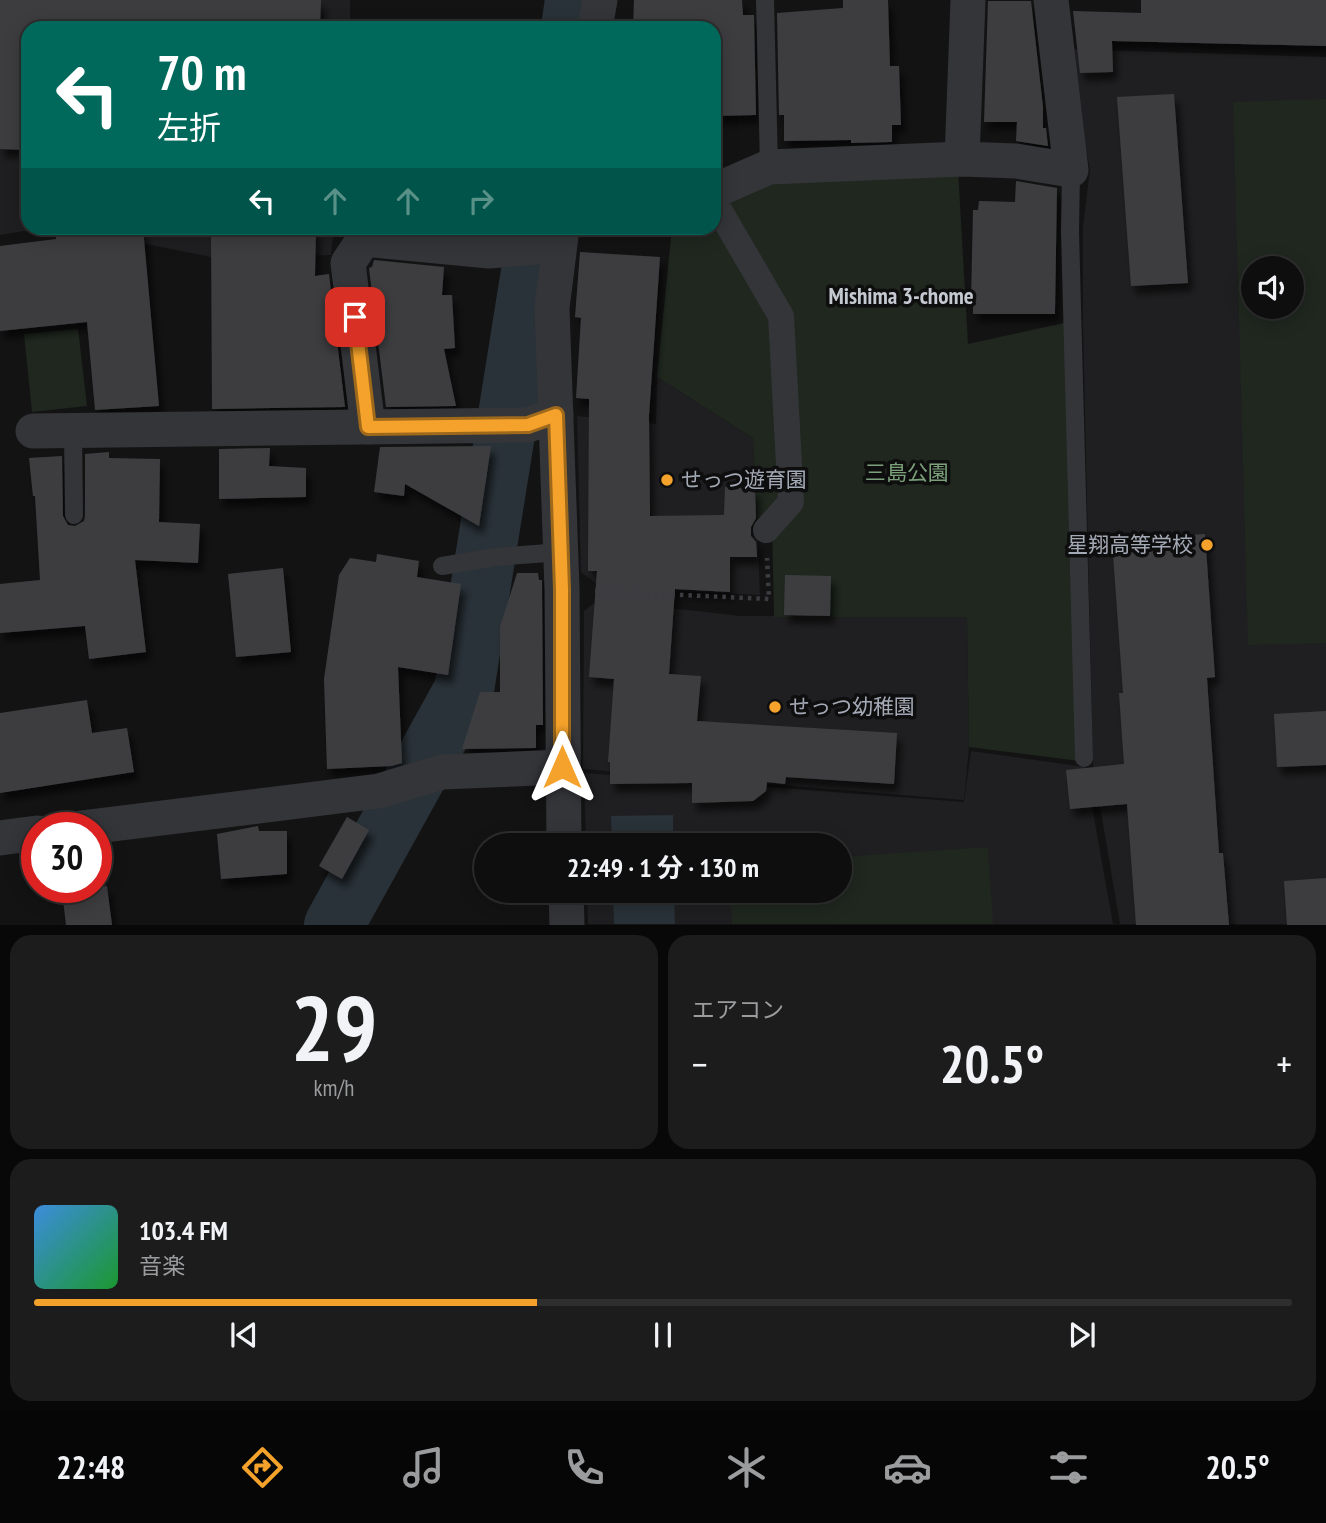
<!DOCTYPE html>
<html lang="ja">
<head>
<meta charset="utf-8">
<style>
  body { margin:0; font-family:"PT Sans Narrow","Noto Sans JP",sans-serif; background:#1c1c1d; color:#f1f3f6; height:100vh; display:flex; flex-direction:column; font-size:26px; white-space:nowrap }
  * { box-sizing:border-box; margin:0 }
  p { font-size:23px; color:#9b9c9e }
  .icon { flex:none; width:38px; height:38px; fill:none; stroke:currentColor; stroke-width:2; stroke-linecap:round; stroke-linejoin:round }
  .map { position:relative; height:925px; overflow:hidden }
  .details { display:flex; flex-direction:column; gap:10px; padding:10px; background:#080808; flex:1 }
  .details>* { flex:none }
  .hud { position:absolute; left:21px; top:21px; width:700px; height:214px; border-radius:21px; box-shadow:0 4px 18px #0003,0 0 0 2px #2e2e2f; background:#00695c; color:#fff; overflow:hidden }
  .fabs { position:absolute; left:1241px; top:256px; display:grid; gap:14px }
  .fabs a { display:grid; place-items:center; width:63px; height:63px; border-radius:50%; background:#0e0e0f; box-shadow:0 4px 18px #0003,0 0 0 2px #2e2e2f; font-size:35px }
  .speed { position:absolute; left:21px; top:812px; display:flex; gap:14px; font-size:35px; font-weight:700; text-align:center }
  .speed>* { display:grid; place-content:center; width:91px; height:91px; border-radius:50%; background:#0e0e0f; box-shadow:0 4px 18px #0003,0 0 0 2px #2e2e2f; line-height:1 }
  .speed .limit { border:10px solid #d22; background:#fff; color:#111 }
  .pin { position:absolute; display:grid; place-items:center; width:60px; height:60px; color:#fff; margin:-30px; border-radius:14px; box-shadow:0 4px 10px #0006 }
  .me { position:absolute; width:77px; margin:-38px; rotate:0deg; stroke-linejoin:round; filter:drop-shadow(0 0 5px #0008) }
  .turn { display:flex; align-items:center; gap:24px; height:147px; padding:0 21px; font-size:32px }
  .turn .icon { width:91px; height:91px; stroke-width:2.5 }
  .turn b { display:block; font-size:49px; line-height:60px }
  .lanes { display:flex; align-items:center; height:66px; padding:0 21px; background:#0003; justify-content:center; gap:35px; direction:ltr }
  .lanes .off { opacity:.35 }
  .big { font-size:52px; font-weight:700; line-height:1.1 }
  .details .card { flex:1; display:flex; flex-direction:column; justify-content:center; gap:10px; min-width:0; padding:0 24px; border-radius:21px; background:#1c1c1d }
  .details .dial { align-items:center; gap:0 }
  .dial b { font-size:91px; line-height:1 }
  .song { display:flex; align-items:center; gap:21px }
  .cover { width:84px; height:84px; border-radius:10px; background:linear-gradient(135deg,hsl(210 70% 55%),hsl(130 70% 35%)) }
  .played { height:7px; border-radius:4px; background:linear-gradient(90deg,#f4a22b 40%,#2e2e2f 40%) }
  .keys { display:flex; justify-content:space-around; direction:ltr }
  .heat { display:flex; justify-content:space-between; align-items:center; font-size:38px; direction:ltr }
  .details .tiles { flex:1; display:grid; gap:10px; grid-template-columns:1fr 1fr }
  .card:last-child { grid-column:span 2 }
  .trip { position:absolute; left:474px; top:833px; width:378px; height:70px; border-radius:35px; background:#0e0e0f; box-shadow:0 4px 18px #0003,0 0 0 2px #2e2e2f; font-weight:700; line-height:70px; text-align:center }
  .dock { display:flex; height:112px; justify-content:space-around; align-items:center; background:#060606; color:#9b9c9e }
  .dock .icon { width:49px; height:49px }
  .dock .current { color:#f4a22b }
  .dock b { font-size:32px; color:#f1f3f6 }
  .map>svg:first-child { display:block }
  .built { fill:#1f1f21; fill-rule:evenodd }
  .green { fill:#1f271f; fill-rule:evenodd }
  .water { fill:#293238 }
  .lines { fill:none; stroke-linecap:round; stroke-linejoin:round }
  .river { stroke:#293238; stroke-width:60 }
  .building { fill:#3d3e41; filter:url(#shadow) }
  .path { stroke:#3a3c40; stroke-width:4.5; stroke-dasharray:3.5 5; stroke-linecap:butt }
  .service { stroke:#343539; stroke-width:18 }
  .pedestrian { stroke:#343539; stroke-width:26 }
  .minor { stroke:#343539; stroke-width:35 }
  .route-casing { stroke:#9f691c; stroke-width:18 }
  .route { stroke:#f4a22b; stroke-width:12 }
  .poi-dot { fill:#f4a22b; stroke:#0e0e0f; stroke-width:2.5 }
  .labels { text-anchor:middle; stroke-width:7; stroke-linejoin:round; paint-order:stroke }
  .park-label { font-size:21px; fill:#7ba07a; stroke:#0e0e0f }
  .poi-label { font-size:21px; fill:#a4aab5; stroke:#0e0e0f; text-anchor:start }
  .neighbourhood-label { font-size:23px; font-weight:bold; fill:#c5c9d1; stroke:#0e0e0f }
</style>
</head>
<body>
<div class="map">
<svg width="1326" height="925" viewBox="0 0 1326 925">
  <defs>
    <filter id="shadow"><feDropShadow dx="4.5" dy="8" stdDeviation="3.5" flood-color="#0009"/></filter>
  </defs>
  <rect width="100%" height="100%" fill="#131314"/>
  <g class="built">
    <path d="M0 0H350V28H28V228H334L331 255 221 259 136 242 24 231 0 235Z"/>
    <path d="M1065 49 1326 57V924H1120L1093 765 1083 324V227L1090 169ZM1253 268H1292V306H1253Z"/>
    <path d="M657 377 753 438 760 595 601 587 581 572 577 416 656 424Z"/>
    <path d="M598 600 741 616 967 617 969 747 964 800 583 769 584 611Z"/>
    <path d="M971 751 1085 767 1113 924H588L587 891H840V845H586L584 773 964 802Z"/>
  </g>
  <g class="green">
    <path d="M1326 99V643L1248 645 1233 102ZM1253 268H1292V306H1253Z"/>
    <path d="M958 169 968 344 1064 323 1080 761 969 747 967 617H774L772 520 757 522 753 438 657 377 672 228H714V203L780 182Z"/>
    <path d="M78 329 87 406 32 412 24 334Z"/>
    <path d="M988 847 993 924H732L730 891H840V857Z"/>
  </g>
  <g class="water">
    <path d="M673 815V845H612L611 816Z"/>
    <path d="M613 891H674L675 924H614Z"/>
  </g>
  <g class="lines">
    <g class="river">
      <path d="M571 28 575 0"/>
      <path d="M334 925 464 690 538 228"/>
    </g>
  </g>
  <g class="building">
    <path d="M0 0H321L320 28H28V150L0 149Z"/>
    <path d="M634 0H742L743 15H754L756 115 714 116V28H633Z"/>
    <path d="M843 0H888L890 66H899L901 125H892V142L851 143V140L784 141V115H779L777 13 843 8Z"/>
    <path d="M1141 0H1326V46L1112 41 1113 72 1080 73 1073 11 1141 13Z"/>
    <path d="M988 1H1031L1043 107V128H1046L1048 146 1016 141 1017 122H984Z"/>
    <path d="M1174 94 1188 283 1131 286 1117 97Z"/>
    <path d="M1016 181 1057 188 1055 314H973V302H971L973 210H978L979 201 1015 202Z"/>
    <path d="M57 228H143L159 406 95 410 87 322 0 331V246L56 239Z"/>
    <path d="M211 228H316L315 276 329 274 345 407 212 409Z"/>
    <path d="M580 252 660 257 649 416 650 516 724 515 725 487 755 488 756 518 751 527V536L756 542 757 557H730V592L675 589 669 674 701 676 697 721 897 733 894 784 786 777 785 784 767 782 766 791 753 801 692 803V783L610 784V762H608L614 679 589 677 597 571H588L589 399 576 398 581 318 575 317Z"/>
    <path d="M374 260 444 267 442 295H452L455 348 444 349 456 406 386 407 369 268 372 267Z"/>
    <path d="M491 446 479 526 405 484 404 496 374 492 380 447Z"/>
    <path d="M270 448 269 466 306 468V497L219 499V449Z"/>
    <path d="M109 452V458L160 459 159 522 200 524 198 563 135 560 146 652 89 659 85 626 0 633V584L40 580 35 496H33L29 458 62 456 63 516 68 525 75 526 84 521 85 516V454Z"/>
    <path d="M1205 534 1215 677 1207 678 1219 853H1223L1229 925H1136L1127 804 1070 809 1066 770 1124 764 1119 693H1123L1112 540Z"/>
    <path d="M377 554 419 561 417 577 461 584 448 675 398 667 402 763 391 766 327 769 324 679 339 575 350 558 376 562Z"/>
    <path d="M283 568 291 652 236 657 228 574Z"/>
    <path d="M517 573H538L539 580H542L543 725H536V748L462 749 480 692H500V627Z"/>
    <path d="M785 575 831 576 830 616 784 615Z"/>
    <path d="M87 700 92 733 127 728 134 772 0 793V713Z"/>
    <path d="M1326 711V765L1277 767 1274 714Z"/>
    <path d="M347 817 369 830 342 879 319 866Z"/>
    <path d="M258 826 259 831H287V874L221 879 217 834Z"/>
    <path d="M1326 878V925H1287L1284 881Z"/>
    <path d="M107 886 112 925H66L62 891Z"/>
  </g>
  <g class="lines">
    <path class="path" d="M595 591 769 599 767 558"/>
    <g class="service">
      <path d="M765 0 769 167"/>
      <path d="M1071 170 1070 232 1084 758"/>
      <path d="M73 431 74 515"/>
      <path d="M442 566 496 557 561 552"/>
    </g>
    <path class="pedestrian" d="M714 201 781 316 791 502 766 530"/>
    <g class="minor">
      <path d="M595 28 600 0"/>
      <path d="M962 159 968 0"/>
      <path d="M714 191 769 167 962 159 1016 161 1071 170 1051 0"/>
      <path d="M562 228 552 308 562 589 564 845"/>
      <path d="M368 427 348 263 364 239 489 251 559 245"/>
      <path d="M33 431 528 425 556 415"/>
      <path d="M81 828 379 791 442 772 562 767"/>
      <path d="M0 838 37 833"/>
      <path d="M566 891 567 925"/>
    </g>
  </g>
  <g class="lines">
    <g class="route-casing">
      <path id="route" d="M355 317 368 427 528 425 556 415 562 589V767"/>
    </g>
    <use href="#route" class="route"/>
  </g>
  <g class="poi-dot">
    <circle cx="667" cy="480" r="7"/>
    <circle cx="1207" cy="545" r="7"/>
    <circle cx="775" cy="707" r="7"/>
  </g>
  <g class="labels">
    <g class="park-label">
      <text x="907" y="480">三島公園</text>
    </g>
    <g class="poi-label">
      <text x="681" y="487">せっつ遊育園</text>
      <text x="1193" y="552" text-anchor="end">星翔高等学校</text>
      <text x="789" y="714">せっつ幼稚園</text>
    </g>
    <g class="neighbourhood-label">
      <text x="901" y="304">Mishima 3-chome</text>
    </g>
  </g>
</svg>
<div class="fabs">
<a><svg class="icon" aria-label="sound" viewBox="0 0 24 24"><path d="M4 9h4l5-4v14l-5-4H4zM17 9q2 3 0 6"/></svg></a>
</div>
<div class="speed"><div class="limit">30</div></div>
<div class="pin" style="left:355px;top:317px;background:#d93025"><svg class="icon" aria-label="arrive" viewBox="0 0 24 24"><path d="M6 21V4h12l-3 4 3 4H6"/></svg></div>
<svg class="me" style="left:562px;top:767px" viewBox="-20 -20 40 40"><path d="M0-17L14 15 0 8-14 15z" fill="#f4a22b" stroke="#fff" stroke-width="4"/></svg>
<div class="trip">22:49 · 1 分 · 130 m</div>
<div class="hud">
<div class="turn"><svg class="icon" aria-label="left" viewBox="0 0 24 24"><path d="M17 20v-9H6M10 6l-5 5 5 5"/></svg><div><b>70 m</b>左折</div></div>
<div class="lanes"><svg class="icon" aria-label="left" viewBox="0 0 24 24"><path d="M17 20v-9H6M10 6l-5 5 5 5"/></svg><svg class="icon off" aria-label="ahead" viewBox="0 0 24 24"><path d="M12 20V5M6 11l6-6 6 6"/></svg><svg class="icon off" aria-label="ahead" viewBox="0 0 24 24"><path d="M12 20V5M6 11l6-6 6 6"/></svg><svg class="icon off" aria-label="right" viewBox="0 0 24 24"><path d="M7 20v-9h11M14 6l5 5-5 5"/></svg></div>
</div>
</div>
<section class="details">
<div class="tiles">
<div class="card dial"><b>29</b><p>km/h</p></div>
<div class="card"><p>エアコン</p>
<div class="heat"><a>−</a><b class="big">20.5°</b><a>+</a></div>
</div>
<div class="card">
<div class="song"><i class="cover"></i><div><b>103.4 FM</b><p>音楽</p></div></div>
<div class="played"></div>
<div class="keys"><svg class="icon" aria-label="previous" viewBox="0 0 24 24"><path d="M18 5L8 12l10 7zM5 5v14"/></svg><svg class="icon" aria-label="pause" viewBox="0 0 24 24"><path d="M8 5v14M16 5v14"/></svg><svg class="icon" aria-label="next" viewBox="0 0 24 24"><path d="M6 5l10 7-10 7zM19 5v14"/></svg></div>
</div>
</div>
</section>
<nav class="dock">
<b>22:48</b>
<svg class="icon current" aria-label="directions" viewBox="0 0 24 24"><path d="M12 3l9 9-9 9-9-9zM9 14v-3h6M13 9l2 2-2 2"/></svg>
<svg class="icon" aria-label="music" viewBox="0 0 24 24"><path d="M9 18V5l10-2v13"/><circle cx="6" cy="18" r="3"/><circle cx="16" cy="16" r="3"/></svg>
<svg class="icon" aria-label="phone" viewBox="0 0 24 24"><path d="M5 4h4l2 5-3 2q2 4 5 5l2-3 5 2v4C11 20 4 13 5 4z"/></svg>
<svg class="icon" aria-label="climate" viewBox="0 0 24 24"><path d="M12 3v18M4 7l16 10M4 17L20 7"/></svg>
<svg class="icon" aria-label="car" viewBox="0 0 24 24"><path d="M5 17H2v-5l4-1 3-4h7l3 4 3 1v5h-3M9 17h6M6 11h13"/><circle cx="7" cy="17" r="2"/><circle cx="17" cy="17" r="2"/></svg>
<svg class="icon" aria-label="filters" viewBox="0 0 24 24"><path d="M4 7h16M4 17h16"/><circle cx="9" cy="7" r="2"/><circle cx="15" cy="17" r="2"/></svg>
<b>20.5°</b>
</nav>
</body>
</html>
